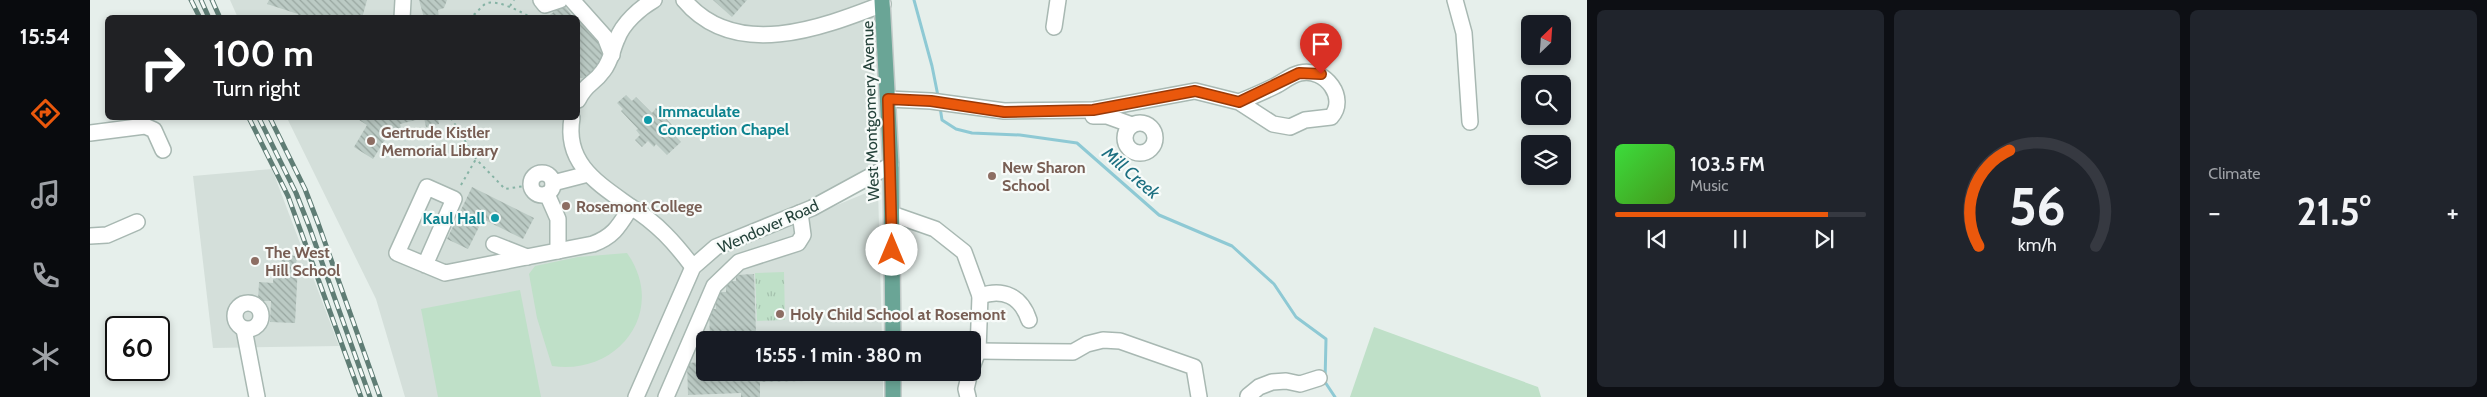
<!DOCTYPE html>
<html lang="en">
<head>
<meta charset="utf-8">
<style>
  body { margin:0; font-family:Cabin,sans-serif; background:#20242c; color:#f1f3f6; height:100vh; display:flex; flex-direction:column; font-size:19px; white-space:nowrap }
  * { box-sizing:border-box; margin:0 }
  p { font-size:16px; color:#9ea1a6 }
  .icon { flex:none; width:28px; height:28px; fill:none; stroke:currentColor; stroke-width:2; stroke-linecap:round; stroke-linejoin:round }
  .map { position:relative; flex:1; overflow:hidden }
  .panel { display:flex; flex-direction:column; gap:10px; padding:10px; background:#0d0f14; width:900px }
  .panel>* { flex:none }
  .hud { position:absolute; left:15px; top:15px; width:475px; height:105px; border-radius:8px; box-shadow:0 2px 8px #0003; background:#202124; color:#fff; overflow:hidden }
  .needle { width:32px; rotate:25deg }
  .fabs { position:absolute; left:1431px; top:15px; display:grid; gap:10px }
  .fabs a { display:grid; place-items:center; width:50px; height:50px; border-radius:8px; background:#171b24; box-shadow:0 2px 8px #0003; font-size:25px }
  .speed { position:absolute; left:15px; top:316px; display:flex; gap:10px; font-size:25px; font-weight:700; text-align:center }
  .speed>* { display:grid; place-content:center; width:65px; height:65px; border-radius:50%; background:#171b24; box-shadow:0 2px 8px #0003; line-height:1 }
  .speed .limit { border:2px solid #111; border-radius:8px; background:#fff; color:#111 }
  .pin { position:absolute; display:grid; place-items:center; width:42px; height:42px; color:#fff; margin:-51px -21px; border-radius:50% 50% 50% 0; rotate:-45deg; box-shadow:0 0 5px #0007 }
  .pin .icon { rotate:45deg }
  .me { position:absolute; width:55px; margin:-28px; rotate:0deg; stroke-linejoin:round; filter:drop-shadow(0 0 4px #0008) }
  .turn { display:flex; align-items:center; gap:18px; height:105px; padding:0 25px; font-size:22px }
  .turn .icon { width:65px; height:65px; stroke-width:2.5 }
  .turn b { display:block; font-size:35px; line-height:42px }
  .big { font-size:38px; font-weight:700; line-height:1.1 }
  .panel .tile { flex:1; display:flex; flex-direction:column; justify-content:center; gap:8px; min-width:0; padding:0 18px; border-radius:8px; background:#20242c }
  .panel .dial { align-items:center; gap:0 }
  .dial svg { height:130px; overflow:visible; fill:none; stroke:#363941; stroke-width:7; stroke-linecap:round; text-anchor:middle }
  .dial text { fill:#f1f3f6; stroke:none }
  .song { display:flex; align-items:center; gap:15px }
  .cover { width:60px; height:60px; border-radius:8px; background:linear-gradient(135deg,hsl(120 70% 55%),hsl(100 70% 35%)) }
  .played { height:5px; border-radius:2px; background:linear-gradient(90deg,#ea580c 85%,#363941 85%) }
  .keys { display:flex; justify-content:space-around; direction:ltr }
  .heat { display:flex; justify-content:space-between; align-items:center; font-size:28px; direction:ltr }
  .panel .tiles { flex:1; display:grid; gap:10px; grid-template-columns:repeat(3,1fr) }
  .trip { position:absolute; left:606px; top:331px; width:285px; height:50px; border-radius:8px; background:#171b24; box-shadow:0 2px 8px #0003; font-weight:700; line-height:50px; text-align:center }
  main { display:flex; flex:1; min-height:0 }
  .tabs { display:flex; flex-direction:column; width:90px; justify-content:space-around; align-items:center; background:#090b0e; color:#9ea1a6 }
  .tabs .icon { width:35px; height:35px }
  .tabs .active { color:#ea580c }
  .tabs b { font-size:22px; color:#f1f3f6 }
  .map>svg:first-child { display:block }
  .built { fill:#d4dfda }
  .park { fill:url(#park-tufts) }
  .garden { fill:#bfe0c8 }
  .lines { fill:none; stroke-linecap:round; stroke-linejoin:round }
  .stream { stroke:#8ec9d4; stroke-width:3 }
  .building { fill:url(#building-back-hatch) }
  .minor-casing { stroke:#a8b8b2; stroke-width:18 }
  .major-casing { stroke:#c2cac8; stroke-width:18 }
  .path { stroke:#86b3a5; stroke-width:2; stroke-dasharray:2.5 4; stroke-linecap:butt }
  .minor { stroke:#fff; stroke-width:15 }
  .major { stroke:#6aa596; stroke-width:15 }
  .rail-casing { stroke:#5f7d75; stroke-width:5 }
  .rail { stroke:#f7fbf9; stroke-width:3; stroke-dasharray:9; stroke-linecap:butt }
  .route-casing { stroke:#983908; stroke-width:12 }
  .route { stroke:#ea580c; stroke-width:9 }
  .culture-dot { fill:#0f9aa8; stroke:#f7fbf9; stroke-width:2 }
  .education-dot { fill:#8d6e63; stroke:#f7fbf9; stroke-width:2 }
  .labels { text-anchor:middle; stroke-width:4.5; stroke-linejoin:round; paint-order:stroke }
  .culture-label { font-size:16px; font-weight:bold; fill:#0d838f; stroke:#f7fbf9; text-anchor:start }
  .street-label { font-size:16px; fill:#24423a; stroke:#f7fbf9 }
  .education-label { font-size:16px; font-weight:bold; fill:#785e54; stroke:#f7fbf9; text-anchor:start }
  .water-label { font-size:18px; font-style:italic; fill:#1c6f80; stroke:#f7fbf9 }
</style>
</head>
<body>
<main>
<nav class="tabs">
<b>15:54</b>
<svg class="icon active" aria-label="directions" viewBox="0 0 24 24"><path d="M12 3l9 9-9 9-9-9zM9 14v-3h6M13 9l2 2-2 2"/></svg>
<svg class="icon" aria-label="music" viewBox="0 0 24 24"><path d="M9 18V5l10-2v13"/><circle cx="6" cy="18" r="3"/><circle cx="16" cy="16" r="3"/></svg>
<svg class="icon" aria-label="phone" viewBox="0 0 24 24"><path d="M5 4h4l2 5-3 2q2 4 5 5l2-3 5 2v4C11 20 4 13 5 4z"/></svg>
<svg class="icon" aria-label="climate" viewBox="0 0 24 24"><path d="M12 3v18M4 7l16 10M4 17L20 7"/></svg>
</nav>
<div class="map">
<svg width="1497" height="397" viewBox="0 0 1497 397">
  <defs>
    <pattern id="park-tufts" width="24" height="20" patternUnits="userSpaceOnUse" patternTransform="scale(1.25)"><rect width="24" height="20" fill="#bfe0c8"/><path d="M3 7l-1-3M5 7V3M7 7l1-3M15 17l-1-3M17 17v-4M19 17l1-3" fill="none" stroke="#a4c1ad"/></pattern>
    <pattern id="building-back-hatch" width="6" height="6" patternUnits="userSpaceOnUse" patternTransform="scale(1.25)"><rect width="6" height="6" fill="#bbcac4"/><path d="M-1 5l2 2M0 0l6 6M5-1l2 2" fill="none" stroke="#98a6a0"/></pattern>
  </defs>
  <rect width="100%" height="100%" fill="#e6efeb"/>
  <g class="built">
    <path d="M140 0H782L787 161 729 198 653 227 627 240 538 397H315L286 299 197 118H488V18H148Z"/>
    <path d="M182 169 249 346 123 348 103 176Z"/>
    <path d="M788 188 792 340H615V372L793 373V397H552L600 289 614 268 632 253Z"/>
  </g>
  <path class="park" d="M694 272 695 320 667 321 665 273Z"/>
  <g class="garden">
    <path d="M537 253C578 311 528 376 462 366L447 318 439 274 445 266 488 257Z"/>
    <path d="M430 290 451 397H348L331 309Z"/>
    <path d="M1284 327 1448 387 1451 397H1260Z"/>
  </g>
  <g class="lines">
    <g class="stream">
      <path d="M824 0 842 66 848 96"/>
      <path d="M850 107 852 120 866 129 882 133 930 135 987 143 1069 215 1142 246 1184 284 1206 317 1236 339 1235 382 1245 397"/>
    </g>
  </g>
  <g class="building">
    <path d="M179 0H277L272 18H207L208 14 177 4Z"/>
    <path d="M329 0H357L354 8 348 10 349 18H334Z"/>
    <path d="M623 0H657L642 17Z"/>
    <path d="M474 5 484 18H456L466 10V6Z"/>
    <path d="M488 16 493 20V23L496 27 504 21 510 29 503 35 514 48 516 58 502 76 492 78 488 77Z"/>
    <path d="M536 95 542 101 546 97 562 113 566 108 583 126 579 130 591 142 577 155 566 144 564 147 558 141 552 147 545 140 550 135 546 130 548 129 531 111 533 109 527 103Z"/>
    <path d="M266 118H348L349 124 336 127 334 118 310 124 312 132 298 135 283 159 264 147 277 125Z"/>
    <path d="M382 187 444 218 433 239 393 219 378 249 357 239Z"/>
    <path d="M192 255 207 256 206 265H208L205 323 180 322 181 301H168L169 282 183 283 184 264H191Z"/>
    <path d="M664 274 666 334 650 335V340H620L619 309H626L625 292H636V281H646V275Z"/>
    <path d="M615 362V372H720L721 381 670 382V397H651V393L598 395 597 363Z"/>
  </g>
  <g class="lines">
    <g class="minor-casing">
      <g id="minor">
        <path d="M451 0 455 5 470 0"/>
        <path d="M482 0 515 37 522 55"/>
        <path d="M594 0C645 61 731 28 793 4"/>
        <path d="M1365 0 1374 33 1380 122"/>
        <path d="M312 18 313 0"/>
        <path d="M964 27 968 0"/>
        <path d="M798 99 841 101 914 111 1003 110 1105 91 1149 102 1183 124 1200 127 1215 120 1241 117C1258 99 1236 67 1210 73 1201 75 1193 82 1185 86 1173 92 1161 97 1149 102"/>
        <path d="M488 100C496 83 504 84 513 71 521 61 522 50 527 39 533 23 550 8 564 0"/>
        <path d="M1003 116H1017L1042 125"/>
        <path d="M482 118C474 164 509 184 541 207"/>
        <circle cx="1050" cy="138" r="15"/>
        <path d="M0 133 55 126 64 130 73 150"/>
        <circle cx="452" cy="184" r="11"/>
        <path d="M463 183 498 174"/>
        <path d="M457 194 468 219V251"/>
        <path d="M802 214 845 229 874 252 890 296 888 351 882 367"/>
        <path d="M0 236 17 235 47 222"/>
        <path d="M404 244 437 257"/>
        <path d="M335 265 364 199 337 187 307 253 355 273 503 244C524 236 529 226 541 207 567 223 585 243 603 267"/>
        <path d="M890 296C913 288 931 296 939 320"/>
        <circle cx="158" cy="316" r="13"/>
        <path d="M154 329 167 397"/>
        <path d="M888 351 983 352 997 344 1013 340 1030 341 1104 367 1109 397"/>
        <path d="M1158 396 1169 387 1182 382 1196 381 1210 384 1229 378"/>
        <path d="M546 397 603 267 626 247 722 208 801 165"/>
        <path d="M576 397 624 286 649 262 708 243 713 235 710 213"/>
        <path d="M878 397 876 389 880 372"/>
      </g>
    </g>
    <g class="major-casing">
      <g id="major">
        <path d="M792 0 801 165 803 340"/>
        <path d="M803 372V397"/>
      </g>
    </g>
    <g class="path">
      <path d="M420 6 424 0"/>
      <path d="M378 18C387 15 390 6 397 3 410 0 431 12 442 18"/>
      <path d="M361 118 386 159 415 189 441 185"/>
      <path d="M371 185 386 159"/>
    </g>
    <use href="#minor" class="minor"/>
    <use href="#major" class="major"/>
    <g class="rail-casing">
      <g id="rail">
        <path d="M101 0 110 18"/>
        <path d="M111 0 119 18"/>
        <path d="M122 0 130 18"/>
        <path d="M159 118 198 196 271 397"/>
        <path d="M169 118 206 193 219 226 280 397"/>
        <path d="M180 118 215 189 228 223 290 397"/>
      </g>
    </g>
    <use href="#rail" class="rail"/>
  </g>
  <g class="lines">
    <g class="route-casing">
      <path id="route" d="M802 250 798 99 841 101 914 112 1003 110 1105 91 1149 102 1209 73 1231 74"/>
    </g>
    <use href="#route" class="route"/>
  </g>
  <g class="culture-dot">
    <circle cx="558" cy="120" r="5"/>
    <circle cx="405" cy="218" r="5"/>
  </g>
  <g class="education-dot">
    <circle cx="281" cy="141" r="5"/>
    <circle cx="902" cy="176" r="5"/>
    <circle cx="476" cy="206" r="5"/>
    <circle cx="165" cy="261" r="5"/>
    <circle cx="690" cy="314" r="5"/>
  </g>
  <g class="labels">
    <g class="culture-label">
      <text x="568" y="117">Immaculate<tspan x="568" dy="18">Conception Chapel</tspan></text>
      <text x="395" y="224" text-anchor="end">Kaul Hall</text>
    </g>
    <g class="street-label">
      <text transform="translate(780 111) rotate(-92)" y="6">West Montgomery Avenue</text>
      <text transform="translate(678 226) rotate(-24)" y="6">Wendover Road</text>
    </g>
    <g class="education-label">
      <text x="291" y="138">Gertrude Kistler<tspan x="291" dy="18">Memorial Library</tspan></text>
      <text x="912" y="173">New Sharon<tspan x="912" dy="18">School</tspan></text>
      <text x="486" y="212">Rosemont College</text>
      <text x="175" y="258">The West<tspan x="175" dy="18">Hill School</tspan></text>
      <text x="700" y="320">Holy Child School at Rosemont</text>
    </g>
    <g class="water-label">
      <text transform="translate(1041 173) rotate(41)" y="6">Mill Creek</text>
    </g>
  </g>
</svg>
<div class="fabs">
<a><svg class="needle" viewBox="-14 -14 28 28"><path d="M0-13l5 13h-10z" fill="#e53935"/><path d="M0 13l5-13h-10z" fill="#9ea1a6"/></svg></a>
<a><svg class="icon" aria-label="search" viewBox="0 0 24 24"><circle cx="10" cy="10" r="6"/><path d="M15 15l6 6"/></svg></a>
<a><svg class="icon" aria-label="layers" viewBox="0 0 24 24"><path d="M12 4l9 5-9 5-9-5zM3 14l9 5 9-5"/></svg></a>
</div>
<div class="speed"><div class="limit">60</div></div>
<div class="pin" style="left:1231px;top:74px;background:#d93025"><svg class="icon" aria-label="arrive" viewBox="0 0 24 24"><path d="M6 21V4h12l-3 4 3 4H6"/></svg></div>
<svg class="me" style="left:802px;top:250px" viewBox="-20 -20 40 40"><circle r="19" fill="#fff"/><path d="M0-13L10 11 0 6-10 11z" fill="#ea580c"/></svg>
<div class="trip">15:55 · 1 min · 380 m</div>
<div class="hud">
<div class="turn"><svg class="icon" aria-label="right" viewBox="0 0 24 24"><path d="M7 20v-9h11M14 6l5 5-5 5"/></svg><div><b>100 m</b>Turn right</div></div>
</div>
</div>
<section class="panel">
<div class="tiles">
<div class="tile">
<div class="song"><i class="cover"></i><div><b>103.5 FM</b><p>Music</p></div></div>
<div class="played"></div>
<div class="keys"><svg class="icon" aria-label="previous" viewBox="0 0 24 24"><path d="M18 5L8 12l10 7zM5 5v14"/></svg><svg class="icon" aria-label="pause" viewBox="0 0 24 24"><path d="M8 5v14M16 5v14"/></svg><svg class="icon" aria-label="next" viewBox="0 0 24 24"><path d="M6 5l10 7-10 7zM19 5v14"/></svg></div>
</div>
<div class="tile dial"><svg viewBox="0 0 100 80">
<path d="M14 69A42 42 0 1 1 86 69"/>
<path d="M14 69A42 42 0 0 1 33 10" stroke="#ea580c"/>
<text x="50" y="56" font-size="32" font-weight="700">56</text>
<text x="50" y="72" font-size="11">km/h</text>
</svg></div>
<div class="tile"><p>Climate</p>
<div class="heat"><a>−</a><b class="big">21.5°</b><a>+</a></div>
</div>
</div>
</section>
</main>
</body>
</html>
